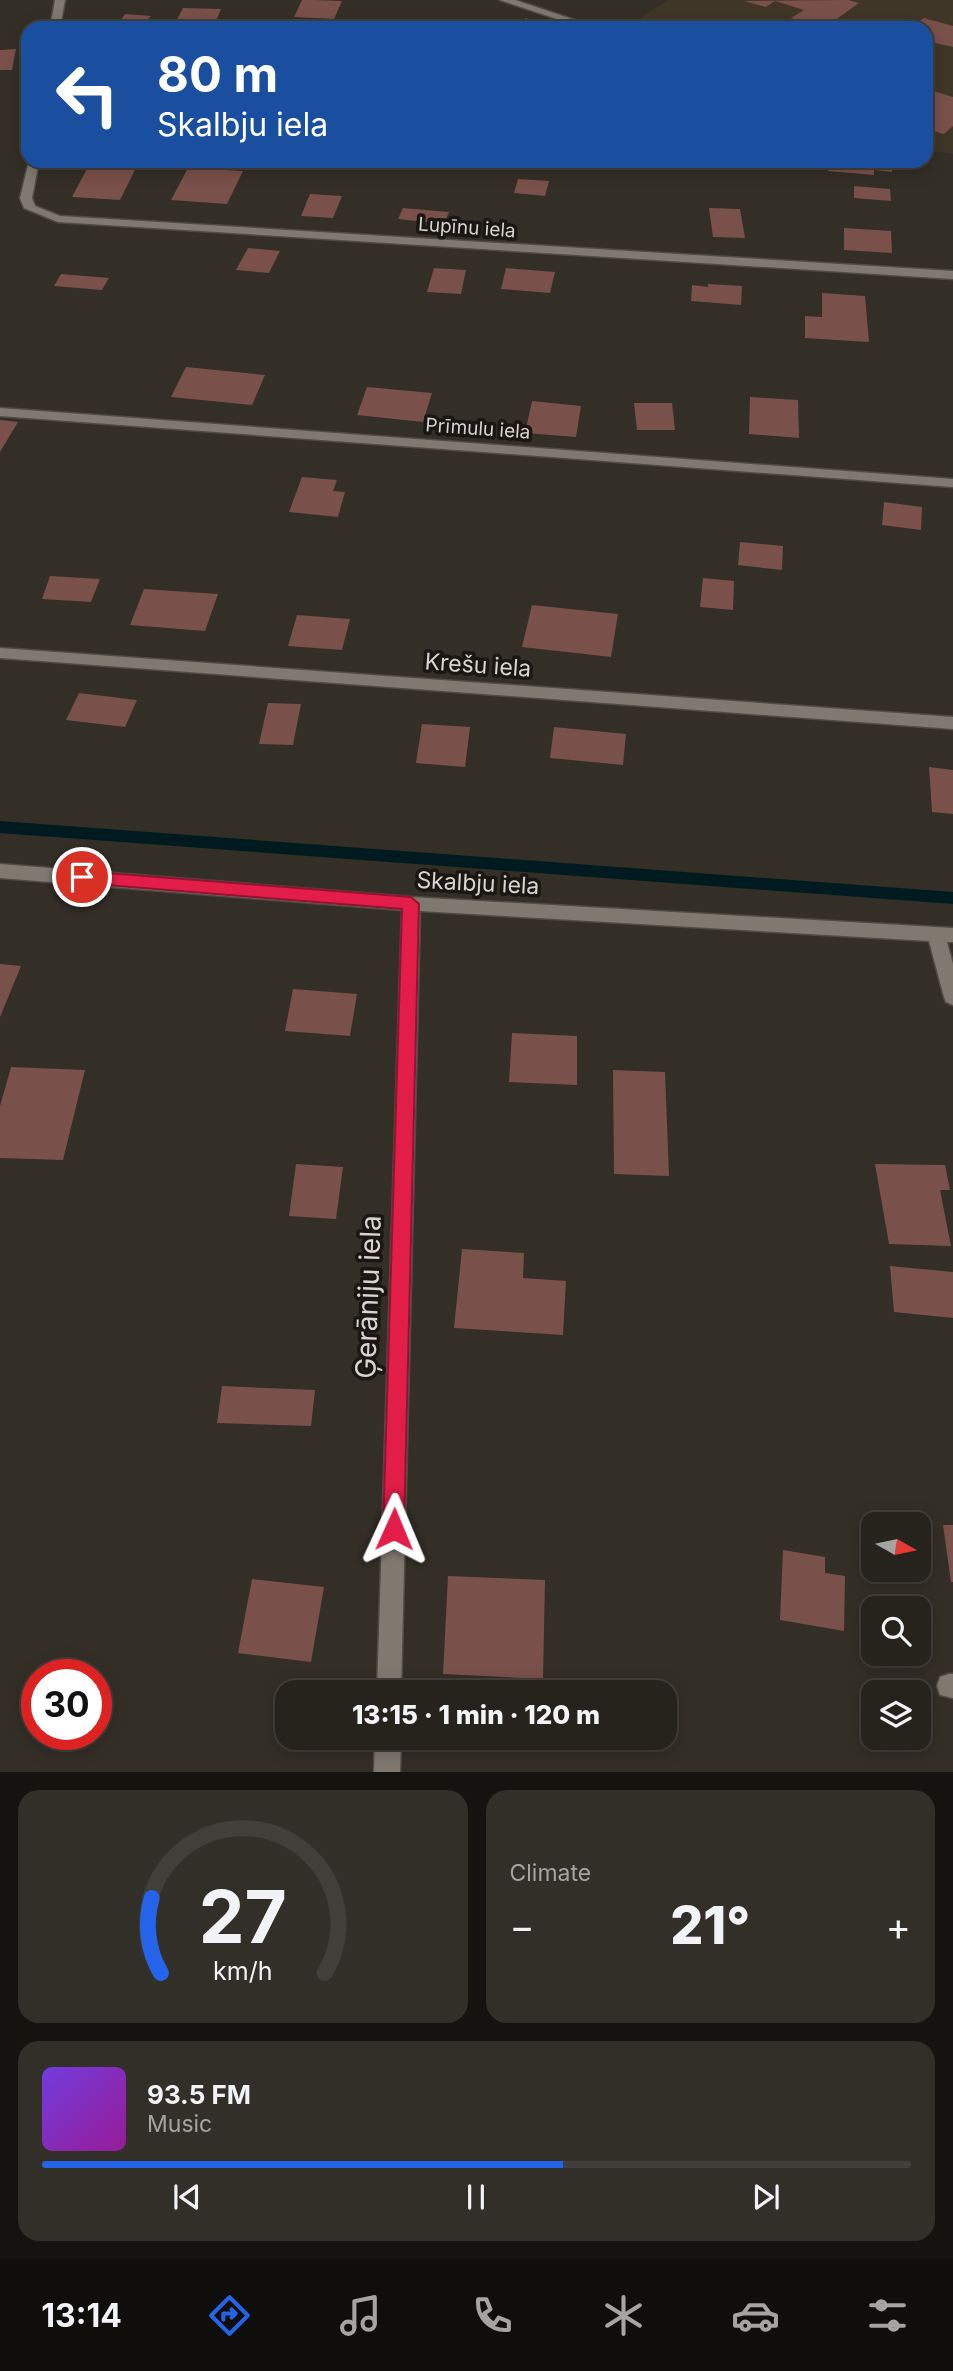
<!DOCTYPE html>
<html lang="en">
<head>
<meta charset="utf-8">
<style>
  body { margin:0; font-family:Inter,sans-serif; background:#322f29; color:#f1f3f6; height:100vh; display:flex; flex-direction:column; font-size:26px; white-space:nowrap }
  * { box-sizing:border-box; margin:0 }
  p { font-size:23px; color:#a4a4a3 }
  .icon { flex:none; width:38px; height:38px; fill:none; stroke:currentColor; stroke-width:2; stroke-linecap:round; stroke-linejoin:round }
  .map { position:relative; height:1772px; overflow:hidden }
  .drawer { display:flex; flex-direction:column; gap:18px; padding:18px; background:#15130f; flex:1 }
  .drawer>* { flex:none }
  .top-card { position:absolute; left:21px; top:21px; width:912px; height:147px; border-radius:21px; box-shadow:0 4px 18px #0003,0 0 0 2px #423f3b; background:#1a4fa0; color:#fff; overflow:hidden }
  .needle { width:46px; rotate:99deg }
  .buttons { position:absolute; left:861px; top:1512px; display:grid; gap:14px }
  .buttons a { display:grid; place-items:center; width:70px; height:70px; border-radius:14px; background:#26221c; box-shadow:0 4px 18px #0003,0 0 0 2px #423f3b; font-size:35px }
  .speed { position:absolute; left:21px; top:1659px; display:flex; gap:14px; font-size:35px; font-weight:700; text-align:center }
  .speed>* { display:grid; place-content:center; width:91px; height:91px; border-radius:50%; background:#26221c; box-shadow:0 4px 18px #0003,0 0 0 2px #423f3b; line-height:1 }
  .speed .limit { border:10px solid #d22; background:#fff; color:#111 }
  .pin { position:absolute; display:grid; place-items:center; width:60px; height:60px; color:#fff; margin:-30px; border:4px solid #fff; border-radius:50%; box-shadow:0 2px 7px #0007 }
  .me { position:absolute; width:77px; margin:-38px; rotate:1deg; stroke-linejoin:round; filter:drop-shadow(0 0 5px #0008) }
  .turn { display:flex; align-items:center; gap:24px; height:147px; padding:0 21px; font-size:32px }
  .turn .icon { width:91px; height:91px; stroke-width:2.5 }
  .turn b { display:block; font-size:49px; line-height:60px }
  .big { font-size:52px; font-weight:800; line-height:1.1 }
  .drawer .tile { flex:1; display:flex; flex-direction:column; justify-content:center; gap:10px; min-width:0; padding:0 24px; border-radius:21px; background:#322f29 }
  .drawer .dial { align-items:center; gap:0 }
  .dial svg { height:182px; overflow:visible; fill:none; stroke:#423f3b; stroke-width:7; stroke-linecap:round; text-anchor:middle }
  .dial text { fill:#f1f3f6; stroke:none }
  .song { display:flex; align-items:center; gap:21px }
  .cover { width:84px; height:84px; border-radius:10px; background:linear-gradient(135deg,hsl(260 70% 55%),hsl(300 70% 35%)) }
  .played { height:7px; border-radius:4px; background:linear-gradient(90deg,#2563eb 60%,#423f3b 60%) }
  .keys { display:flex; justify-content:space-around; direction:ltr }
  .heat { display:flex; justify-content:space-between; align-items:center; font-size:38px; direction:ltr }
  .drawer .tiles { flex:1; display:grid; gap:18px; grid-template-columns:1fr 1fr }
  .tile:last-child { grid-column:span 2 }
  .trip { position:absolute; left:275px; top:1680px; width:402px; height:70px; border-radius:21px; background:#26221c; box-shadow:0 4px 18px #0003,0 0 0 2px #423f3b; font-weight:800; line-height:70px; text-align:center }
  .menu { display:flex; height:112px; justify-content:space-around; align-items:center; background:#0f0e0b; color:#a4a4a3 }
  .menu .icon { width:49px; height:49px }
  .menu .selected { color:#2563eb }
  .menu b { font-size:32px; color:#f1f3f6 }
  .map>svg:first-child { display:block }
  .built { fill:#3f3628 }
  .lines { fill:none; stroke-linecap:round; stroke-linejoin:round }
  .stream { fill:#001b1f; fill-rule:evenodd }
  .building { fill:#7a504a }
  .minor-casing { stroke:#504b45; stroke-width:3 }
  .minor { fill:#7f7970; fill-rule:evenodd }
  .route { fill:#e11d48; stroke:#92132f; stroke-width:2 }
  .labels { text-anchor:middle; stroke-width:7; stroke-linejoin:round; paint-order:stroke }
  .far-street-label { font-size:19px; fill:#d8d4cf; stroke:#191613 }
  .street-label { font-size:23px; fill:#d8d4cf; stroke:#191613 }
  .near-street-label { font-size:28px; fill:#d8d4cf; stroke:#191613 }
</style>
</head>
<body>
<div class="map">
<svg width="953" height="1773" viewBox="0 0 953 1773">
  <rect width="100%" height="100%" fill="#332e26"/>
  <path class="built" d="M668 0H953V154L926 150V28H623Z"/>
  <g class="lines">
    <path class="stream" d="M0 821 953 892V904L0 833Z"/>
  </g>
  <g class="building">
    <path d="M302 0H315L342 1 334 19 294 17Z"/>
    <path d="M848 0 859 3 824 28 791 18 804 10 775 1 766 7 744 1Z"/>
    <path d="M183 8 221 9 215 23 176 21Z"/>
    <path d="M125 14 151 16 144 24 119 23Z"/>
    <path d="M526 18 555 27V28H509Z"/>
    <path d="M924 18 953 26V47L926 41V28H909Z"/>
    <path d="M16 49 12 70H0V50Z"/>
    <path d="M930 90 953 97V126L944 134 926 129V95Z"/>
    <path d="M829 161H892V172L874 170V175L828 171Z"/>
    <path d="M90 163 137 166 120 200 72 197Z"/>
    <path d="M188 168 243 171 227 204 171 200Z"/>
    <path d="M518 179 549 181 545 196 514 193Z"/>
    <path d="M854 186 890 189 891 201 854 198Z"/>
    <path d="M310 194 342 196 333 218 301 216Z"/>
    <path d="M403 208 449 212 444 224 398 219Z"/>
    <path d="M709 208 740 209 745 238 713 237Z"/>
    <path d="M844 228 891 231 892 253 844 250Z"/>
    <path d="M248 248 280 251 269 273 236 270Z"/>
    <path d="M434 268 466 270 461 294 427 292Z"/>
    <path d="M506 268 555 272 550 293 501 289Z"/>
    <path d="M61 274 109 278 102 290 54 286Z"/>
    <path d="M708 284 742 286 741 305 691 301 692 285 708 287Z"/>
    <path d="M822 293 865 296 869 342 805 338V316L822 317Z"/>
    <path d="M186 367 265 375 252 405 171 397Z"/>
    <path d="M367 387 432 393 423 422 357 415Z"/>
    <path d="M750 397 798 400 799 438 749 434Z"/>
    <path d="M532 401 581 406 576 437 525 433Z"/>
    <path d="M634 403H672L675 430H637Z"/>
    <path d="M0 420 18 422 0 452Z"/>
    <path d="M302 477 337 480 333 491 345 492 338 517 289 512Z"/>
    <path d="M884 502 922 507 921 530 882 525Z"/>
    <path d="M740 542 783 546 782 570 738 565Z"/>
    <path d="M50 576 100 579 91 602 42 599Z"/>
    <path d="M703 578 734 581 733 610 700 607Z"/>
    <path d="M144 589 218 594 205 631 130 625Z"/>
    <path d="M532 605 618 614 611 657 522 647Z"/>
    <path d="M297 615 350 619 342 650 288 646Z"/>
    <path d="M79 693 137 700 125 727 66 720Z"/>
    <path d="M268 703 301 704 293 745 259 744Z"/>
    <path d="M422 724 470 727 465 767 416 763Z"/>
    <path d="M554 727 626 734 623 765 550 758Z"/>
    <path d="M929 767 953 770V814L932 812Z"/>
    <path d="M0 964 21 966 0 1017Z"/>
    <path d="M293 989 357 994 350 1036 285 1031Z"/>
    <path d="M512 1033 577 1036V1085L509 1082Z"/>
    <path d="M11 1067 85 1070 63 1160 0 1158V1106Z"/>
    <path d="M613 1070 665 1072 669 1176 614 1174Z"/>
    <path d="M296 1164 343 1167 336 1219 289 1216Z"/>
    <path d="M875 1164 945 1165 950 1190H940L951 1246 889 1244Z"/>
    <path d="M462 1249 524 1253 523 1278 566 1281 563 1335 454 1328Z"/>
    <path d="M890 1266 953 1272V1318L894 1312Z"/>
    <path d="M222 1386 315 1390 311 1426 217 1423Z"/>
    <path d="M943 1525H953V1582H951Z"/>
    <path d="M783 1550 825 1557V1573L845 1576 844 1631 780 1620Z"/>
    <path d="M448 1576 545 1580 543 1679 443 1674Z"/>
    <path d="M252 1579 324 1587 311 1662 238 1653Z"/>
  </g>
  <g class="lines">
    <g class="minor-casing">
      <g id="minor">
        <path d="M55 0H65L60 28H50Z"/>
        <path d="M500 0H515L596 27 584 28Z"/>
        <path d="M29 161H39L32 198 35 206 60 216 953 271V279L58 222 24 208 20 198Z"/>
        <path d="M0 408 953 479V487L0 416Z"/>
        <path d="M0 648 953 717V729L0 658Z"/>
        <path d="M0 864 411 897 953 928V942H947L953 964V1005L946 1002 944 997 929 941 420 911 401 1692H377L402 910 0 878Z"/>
        <path d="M949 1674H953V1698L940 1695 937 1686 940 1677Z"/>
        <path d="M375 1738H401L400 1773H374Z"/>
      </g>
    </g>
    <use href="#minor" class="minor"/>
  </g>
  <path class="route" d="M82 871 411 897 419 904 404 1529 401 1537 394 1540 386 1537 383 1529 402 909 82 883 74 877Z"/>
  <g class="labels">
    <g class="far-street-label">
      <text transform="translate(467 227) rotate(4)" y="7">Lupīnu iela</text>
      <text transform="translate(478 428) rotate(4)" y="7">Prīmulu iela</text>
    </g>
    <g class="street-label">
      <text transform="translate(478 665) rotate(4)" y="8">Krešu iela</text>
      <text transform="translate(478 883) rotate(3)" y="8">Skalbju iela</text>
    </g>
    <g class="near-street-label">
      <text transform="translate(368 1297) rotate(-88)" y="10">Ģerāniju iela</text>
    </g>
  </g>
</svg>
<div class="buttons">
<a><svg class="needle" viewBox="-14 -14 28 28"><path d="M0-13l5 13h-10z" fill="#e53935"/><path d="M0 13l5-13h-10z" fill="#a4a4a3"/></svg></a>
<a><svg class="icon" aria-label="search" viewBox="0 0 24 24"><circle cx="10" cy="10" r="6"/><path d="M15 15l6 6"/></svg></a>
<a><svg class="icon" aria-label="layers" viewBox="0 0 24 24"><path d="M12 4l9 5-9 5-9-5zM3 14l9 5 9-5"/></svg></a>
</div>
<div class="speed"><div class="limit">30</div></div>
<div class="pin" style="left:82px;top:877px;background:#d93025"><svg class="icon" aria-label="arrive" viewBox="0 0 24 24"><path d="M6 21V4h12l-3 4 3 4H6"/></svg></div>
<svg class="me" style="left:394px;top:1529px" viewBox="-20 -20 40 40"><path d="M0-17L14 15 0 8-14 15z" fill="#e11d48" stroke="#fff" stroke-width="4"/></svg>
<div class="trip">13:15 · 1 min · 120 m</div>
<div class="top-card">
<div class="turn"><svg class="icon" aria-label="left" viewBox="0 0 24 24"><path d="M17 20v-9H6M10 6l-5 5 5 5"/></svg><div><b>80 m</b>Skalbju iela</div></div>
</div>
</div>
<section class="drawer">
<div class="tiles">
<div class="tile dial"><svg viewBox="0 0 100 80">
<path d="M14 69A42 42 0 1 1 86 69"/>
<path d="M14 69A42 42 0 0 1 10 36" stroke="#2563eb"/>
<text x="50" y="56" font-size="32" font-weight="700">27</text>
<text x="50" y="72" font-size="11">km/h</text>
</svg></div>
<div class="tile"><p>Climate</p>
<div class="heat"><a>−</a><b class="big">21°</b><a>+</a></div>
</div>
<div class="tile">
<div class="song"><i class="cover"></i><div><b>93.5 FM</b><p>Music</p></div></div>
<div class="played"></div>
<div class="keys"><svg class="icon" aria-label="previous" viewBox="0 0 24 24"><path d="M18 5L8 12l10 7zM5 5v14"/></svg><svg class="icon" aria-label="pause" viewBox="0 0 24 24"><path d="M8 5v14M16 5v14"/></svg><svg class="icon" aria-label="next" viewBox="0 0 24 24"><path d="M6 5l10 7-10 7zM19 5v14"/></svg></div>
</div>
</div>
</section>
<nav class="menu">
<b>13:14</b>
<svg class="icon selected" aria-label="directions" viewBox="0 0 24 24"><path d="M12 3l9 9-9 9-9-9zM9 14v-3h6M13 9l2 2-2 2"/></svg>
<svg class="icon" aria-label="music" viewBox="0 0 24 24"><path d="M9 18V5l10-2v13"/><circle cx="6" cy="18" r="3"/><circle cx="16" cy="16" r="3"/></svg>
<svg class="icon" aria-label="phone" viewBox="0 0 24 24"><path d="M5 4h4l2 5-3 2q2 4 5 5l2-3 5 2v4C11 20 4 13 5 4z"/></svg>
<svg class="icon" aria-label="climate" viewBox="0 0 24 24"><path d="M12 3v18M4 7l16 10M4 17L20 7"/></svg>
<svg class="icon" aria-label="car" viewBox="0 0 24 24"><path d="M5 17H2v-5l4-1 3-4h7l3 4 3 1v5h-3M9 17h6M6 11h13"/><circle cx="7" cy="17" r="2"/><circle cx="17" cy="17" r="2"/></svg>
<svg class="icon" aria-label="filters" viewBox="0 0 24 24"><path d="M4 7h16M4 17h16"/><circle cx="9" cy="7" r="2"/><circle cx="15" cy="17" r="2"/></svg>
</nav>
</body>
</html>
